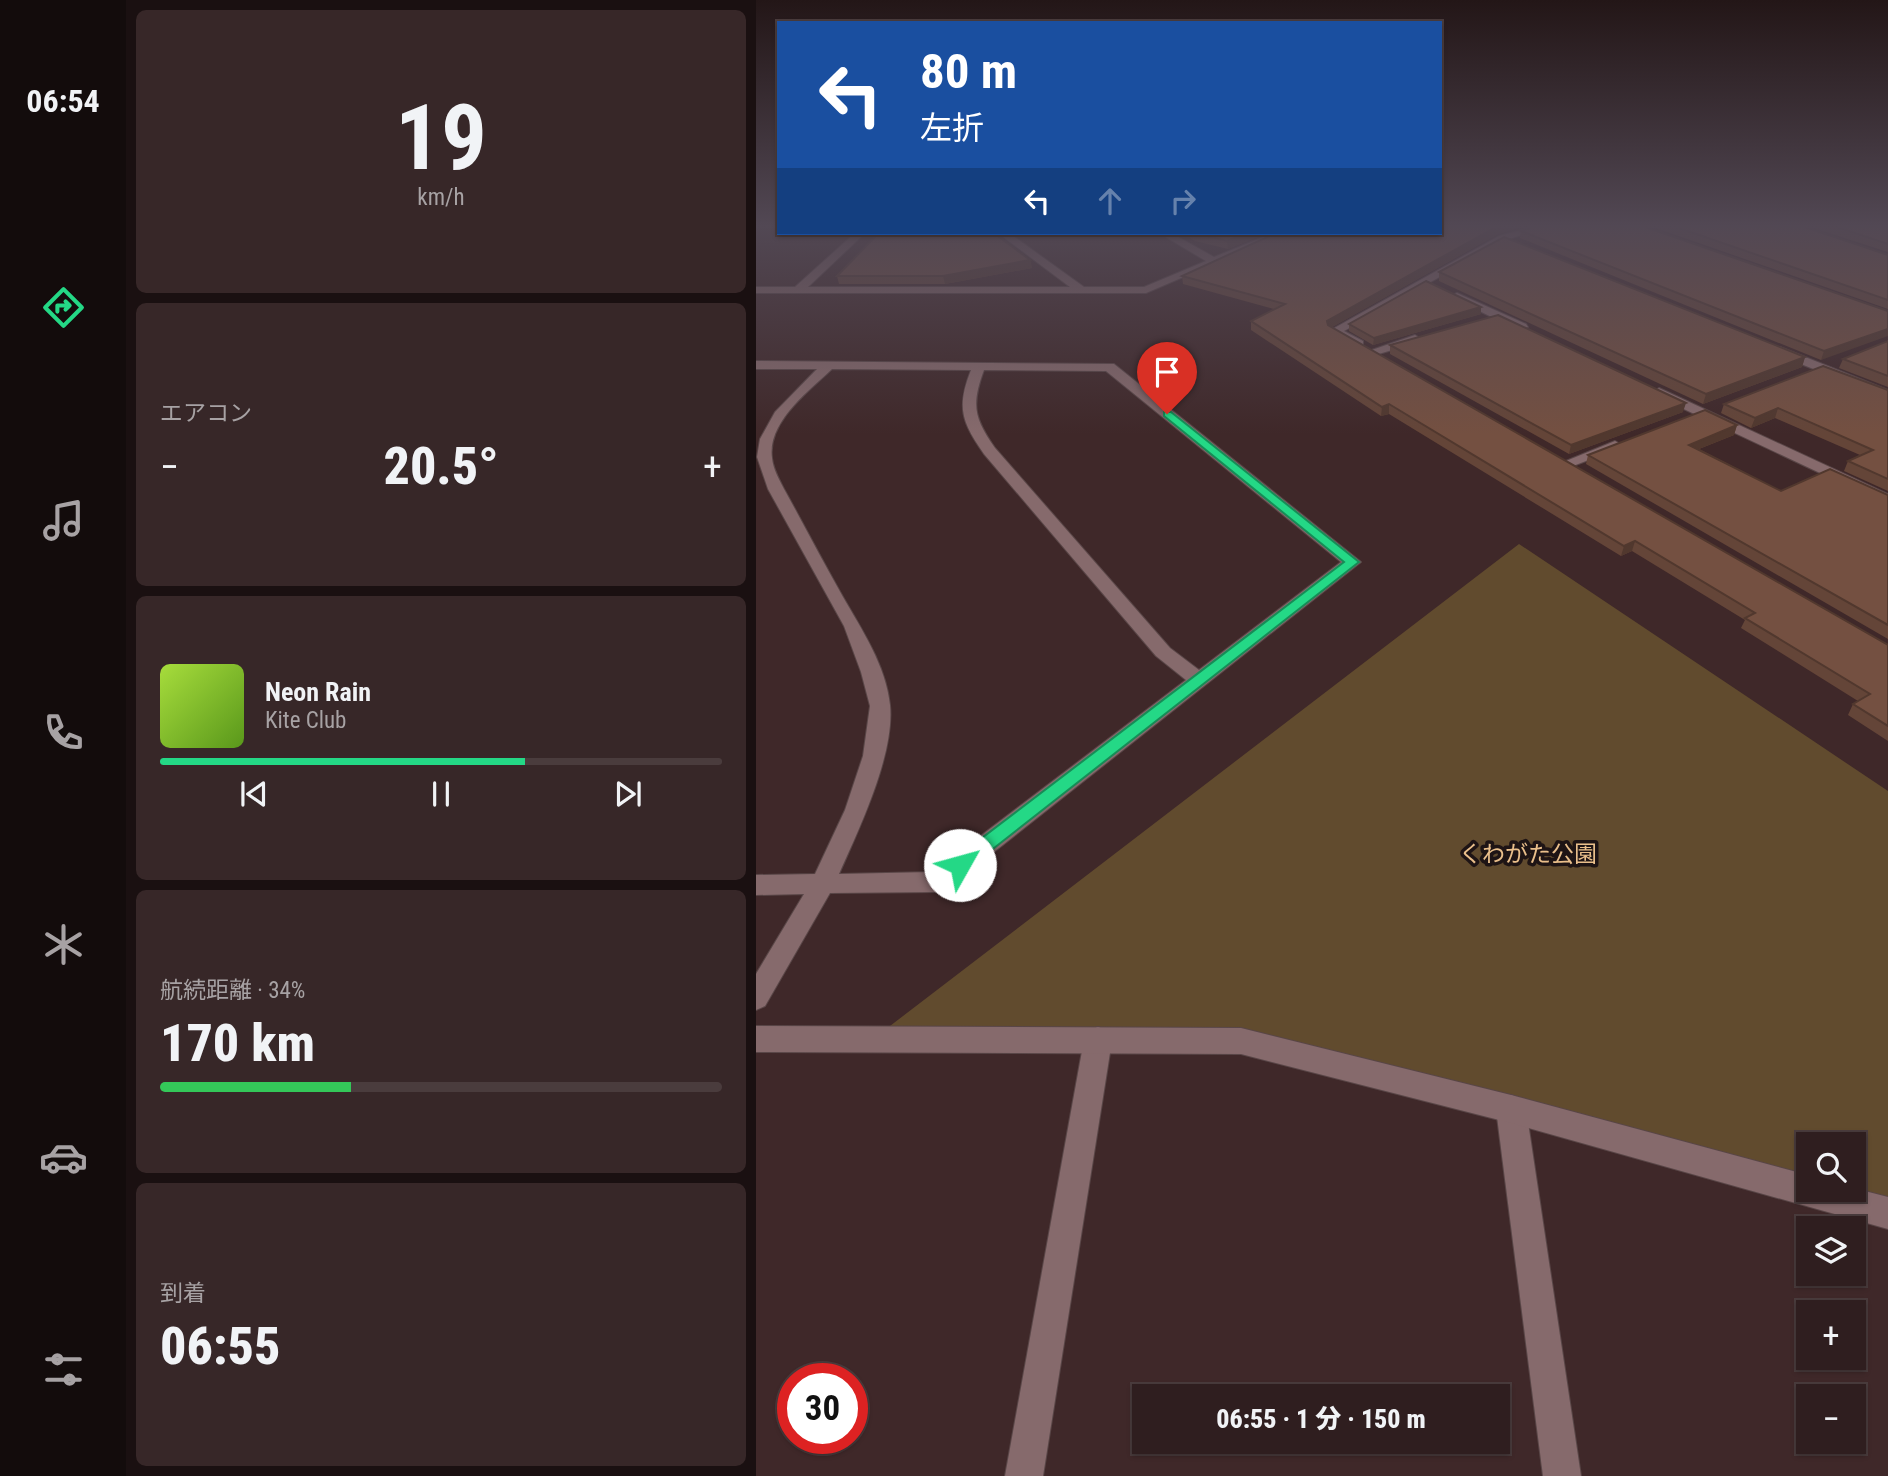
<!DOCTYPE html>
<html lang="ja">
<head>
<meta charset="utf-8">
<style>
  body { margin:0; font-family:"Roboto Condensed","Noto Sans JP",sans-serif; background:#372728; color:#f1f3f6; height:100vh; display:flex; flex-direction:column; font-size:26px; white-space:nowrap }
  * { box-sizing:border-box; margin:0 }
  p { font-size:23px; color:#a7a2a4 }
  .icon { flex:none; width:38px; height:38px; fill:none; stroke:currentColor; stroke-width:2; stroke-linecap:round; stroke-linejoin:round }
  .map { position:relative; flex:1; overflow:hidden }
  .drawer { display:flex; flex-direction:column; gap:10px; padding:10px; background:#1a1011; width:630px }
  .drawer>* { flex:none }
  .guide { position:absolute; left:21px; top:21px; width:665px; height:214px; border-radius:0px; box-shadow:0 2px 5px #0004,0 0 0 2px #4a3c3d; background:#1a4fa0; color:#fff; overflow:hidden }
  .controls { position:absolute; left:1040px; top:1132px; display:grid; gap:14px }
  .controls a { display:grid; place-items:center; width:70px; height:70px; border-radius:0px; background:#2f1e1f; box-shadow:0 2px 5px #0004,0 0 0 2px #4a3c3d; font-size:35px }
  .speed { position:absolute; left:21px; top:1363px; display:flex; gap:14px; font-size:35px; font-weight:700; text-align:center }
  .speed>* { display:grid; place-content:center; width:91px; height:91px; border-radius:50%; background:#2f1e1f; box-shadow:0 2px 5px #0004,0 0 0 2px #4a3c3d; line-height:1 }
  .speed .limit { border:10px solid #d22; background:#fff; color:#111 }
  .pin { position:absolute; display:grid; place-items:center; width:60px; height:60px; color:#fff; margin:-72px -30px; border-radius:50% 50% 50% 0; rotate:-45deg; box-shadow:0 0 7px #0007 }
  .pin .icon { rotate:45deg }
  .me { position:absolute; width:77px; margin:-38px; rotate:52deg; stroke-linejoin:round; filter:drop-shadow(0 0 5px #0008) }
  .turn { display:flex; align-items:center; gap:24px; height:147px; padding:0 28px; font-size:32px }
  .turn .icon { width:91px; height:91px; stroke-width:2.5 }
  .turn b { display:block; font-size:49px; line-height:60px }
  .lanes { display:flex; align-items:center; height:66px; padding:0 28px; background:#0003; justify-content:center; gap:35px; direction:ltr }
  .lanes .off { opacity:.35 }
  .big { font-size:52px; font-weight:800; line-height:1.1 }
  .drawer .widget { flex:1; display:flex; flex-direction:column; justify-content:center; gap:10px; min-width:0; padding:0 24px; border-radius:10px; background:#372728 }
  .drawer .dial { align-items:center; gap:0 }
  .dial b { font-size:91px; line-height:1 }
  .song { display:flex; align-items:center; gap:21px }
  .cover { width:84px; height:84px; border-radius:10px; background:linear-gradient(135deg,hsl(80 70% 55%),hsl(90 70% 35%)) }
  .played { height:7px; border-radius:4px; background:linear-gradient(90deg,#24d886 65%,#4a3c3d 65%) }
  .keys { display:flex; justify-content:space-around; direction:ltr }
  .heat { display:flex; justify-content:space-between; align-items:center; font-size:38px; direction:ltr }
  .charge { height:10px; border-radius:5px; background:linear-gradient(90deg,#34c759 34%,#4a3c3d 0) }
  .trip { position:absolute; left:376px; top:1384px; width:378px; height:70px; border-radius:0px; background:#2f1e1f; box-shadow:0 2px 5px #0004,0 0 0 2px #4a3c3d; font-weight:800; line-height:70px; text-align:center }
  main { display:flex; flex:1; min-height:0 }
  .dock { display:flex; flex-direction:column; width:126px; justify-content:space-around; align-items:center; background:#130c0c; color:#a7a2a4 }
  .dock .icon { width:49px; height:49px }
  .dock .current { color:#24d886 }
  .dock b { font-size:32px; color:#f1f3f6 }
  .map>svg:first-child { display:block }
  .green { fill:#614b2e; fill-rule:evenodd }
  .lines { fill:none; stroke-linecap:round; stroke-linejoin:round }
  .minor-casing { stroke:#594647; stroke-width:2 }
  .tertiary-casing { stroke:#594647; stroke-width:2 }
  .minor { fill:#866a6c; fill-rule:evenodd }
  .tertiary { fill:#866a6c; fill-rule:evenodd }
  .wall { fill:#644538 }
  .shaded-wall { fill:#51382e }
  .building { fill:#745041; stroke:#51382e; stroke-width:2 }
  .route { fill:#24d886; stroke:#178c57; stroke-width:2 }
  .labels { text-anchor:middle; stroke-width:7; stroke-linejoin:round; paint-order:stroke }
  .park-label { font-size:23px; fill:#eabf8b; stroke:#1e1415 }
</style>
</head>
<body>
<main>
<nav class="dock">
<b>06:54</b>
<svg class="icon current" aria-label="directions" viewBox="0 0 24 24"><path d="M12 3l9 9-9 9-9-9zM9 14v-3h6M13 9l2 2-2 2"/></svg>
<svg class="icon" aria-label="music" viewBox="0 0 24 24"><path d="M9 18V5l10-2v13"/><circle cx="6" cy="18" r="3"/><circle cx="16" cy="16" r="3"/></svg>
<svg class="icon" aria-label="phone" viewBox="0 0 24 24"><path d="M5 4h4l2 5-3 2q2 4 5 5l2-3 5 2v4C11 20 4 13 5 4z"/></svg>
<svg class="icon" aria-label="climate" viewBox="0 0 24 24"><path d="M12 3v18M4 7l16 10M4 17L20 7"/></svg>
<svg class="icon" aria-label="car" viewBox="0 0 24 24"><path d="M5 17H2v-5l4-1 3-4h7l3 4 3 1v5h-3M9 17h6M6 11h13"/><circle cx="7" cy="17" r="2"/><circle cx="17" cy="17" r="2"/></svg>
<svg class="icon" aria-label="filters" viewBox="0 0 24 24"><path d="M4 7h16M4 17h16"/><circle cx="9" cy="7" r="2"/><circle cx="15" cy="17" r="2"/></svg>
</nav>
<section class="drawer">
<div class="widget dial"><b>19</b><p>km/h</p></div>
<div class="widget"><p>エアコン</p>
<div class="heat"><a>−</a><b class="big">20.5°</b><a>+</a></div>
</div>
<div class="widget">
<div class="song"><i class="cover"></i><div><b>Neon Rain</b><p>Kite Club</p></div></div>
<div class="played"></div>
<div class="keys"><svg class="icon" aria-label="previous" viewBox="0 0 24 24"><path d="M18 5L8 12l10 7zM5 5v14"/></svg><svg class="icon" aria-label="pause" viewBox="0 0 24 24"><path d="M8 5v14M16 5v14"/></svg><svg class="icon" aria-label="next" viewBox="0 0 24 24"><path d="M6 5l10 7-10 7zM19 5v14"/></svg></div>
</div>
<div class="widget"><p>航続距離 · 34%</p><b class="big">170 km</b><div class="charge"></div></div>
<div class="widget"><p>到着</p><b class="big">06:55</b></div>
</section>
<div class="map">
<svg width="1132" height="1476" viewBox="0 0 1132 1476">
  <rect width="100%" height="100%" fill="#3f2829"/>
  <path class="green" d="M763 544 1132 791V1213L485 1041 117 1039ZM1052 1144H1097V1190H1052Z"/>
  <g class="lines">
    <g class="minor-casing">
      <g id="minor">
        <path d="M776 227H793L749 240 588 331 607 341V347H599L573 331 743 236Z"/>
        <path d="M99 233H109L52 287H314L242 233H253L328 287H388L450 261 403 233H415L458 257 517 233H530L390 293H0V287H39Z"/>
        <path d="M701 293 770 324 772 327 762 330 697 298 695 296Z"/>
        <path d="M659 335 665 339 663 342 616 356 610 352Z"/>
        <path d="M1024 347 1132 390V399L1020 354V348Z"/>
        <path d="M0 361 358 364 605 562 191 889 182 892 74 893 9 1006 0 1010V974L48 894 0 895V875L59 874 89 810 107 756 114 706 105 672 88 626 12 489 1 457 4 439 19 412 61 369H0ZM76 369 215 370C200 408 206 422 228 454L400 656 430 680 177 872 83 874C103 829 139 754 134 705 130 666 106 630 87 597 67 562 48 525 28 489 23 479 17 469 16 458 11 422 53 391 76 369ZM228 370 350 371 585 562 443 670 414 648 239 448C218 418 215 405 228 370Z"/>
        <path d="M903 388 1132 494V505L898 395 896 392Z"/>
        <path d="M859 441 866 445 864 448 817 466H807L805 463Z"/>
        <path d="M342 1027 352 1031 356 1040 287 1476H249L328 1040 332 1031Z"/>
        <path d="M755 1095 765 1099 770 1109 825 1476H787L740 1109 745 1099Z"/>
      </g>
    </g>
    <g class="tertiary-casing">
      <path id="tertiary" d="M0 1026 485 1028 755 1095 1052 1175V1190H1097V1188L1132 1197V1229L755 1123 485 1054 0 1052Z"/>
    </g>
    <use href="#minor" class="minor"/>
    <use href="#tertiary" class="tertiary"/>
  </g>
  <g class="wall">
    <path d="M684 227H765L742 234 576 327 1132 645V741L1092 715 1097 704 1102 701 985 628 989 620 876 551 865 556 633 414 625 416 495 330V321L518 309 427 284 426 276Z"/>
    <path d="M897 227H1049L1132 255V309Z"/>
    <path d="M1054 227H1132V252Z"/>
    <path d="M765 231 1132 311 1065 360 764 238Z"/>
    <path d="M245 233 247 239 274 260 276 268 189 284H83L81 276Z"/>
    <path d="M425 233H511L472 249 439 241Z"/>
    <path d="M683 272 1049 357 1046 367 947 404 683 281Z"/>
    <path d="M725 307V314L617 345 593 331V324Z"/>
    <path d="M1132 341V387L1083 368 1087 359Z"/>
    <path d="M634 345 927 412 813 454 634 354Z"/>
    <path d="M1132 390V491L1088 471 1092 461 1104 455 1019 418 995 428 965 413 968 404Z"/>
    <path d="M981 425 978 435 943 449 1025 491 1132 495V639L830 464 832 455Z"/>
  </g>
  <g class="shaded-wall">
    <path d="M740 227H765L742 234 571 330V321Z"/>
    <path d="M245 233 247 240 239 234Z"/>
    <path d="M262 233H285L263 237Z"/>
    <path d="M491 233H511L472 249 471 241Z"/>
    <path d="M274 260 276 268 189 284 187 276Z"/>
    <path d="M725 307V314L617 345 618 338Z"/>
    <path d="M1132 329V336L1065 360 1068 351Z"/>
    <path d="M1049 357 1046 367 947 404 950 394Z"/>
    <path d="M930 403 927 412 813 454 815 445Z"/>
    <path d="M633 404V414L625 416 626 407Z"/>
    <path d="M1022 408 1019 418 995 428 999 418Z"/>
    <path d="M981 425 978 435 930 454 933 445Z"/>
    <path d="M879 541 876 551 865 556 868 546Z"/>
  </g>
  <g class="building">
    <path d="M684 227H740L571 321 572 325 1132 645V726L1097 704 1114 694 989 618 999 613 879 541 868 546 633 404 626 407 495 321 529 304 426 276 520 233H684Z"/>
    <path d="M777 227H889L1132 311V329L1068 351 765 231Z"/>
    <path d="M920 227H1049L1132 255V300Z"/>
    <path d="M1081 227H1132V244Z"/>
    <path d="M123 233H243L239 234 274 260 187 276H81Z"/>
    <path d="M438 233H491L471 241Z"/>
    <path d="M748 237 1049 357 950 394 683 272Z"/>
    <path d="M670 281 725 307 618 338 593 324Z"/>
    <path d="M742 315 930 403 815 445 634 345Z"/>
    <path d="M1132 341V376L1087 359Z"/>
    <path d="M1067 366 1132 390V479L1092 461 1117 450 1022 408 999 418 968 404Z"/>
    <path d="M949 410 981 425 933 445 1025 491 1074 469 1132 495V625L832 455Z"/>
  </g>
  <linearGradient id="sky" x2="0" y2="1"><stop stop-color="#231617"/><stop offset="0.52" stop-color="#524854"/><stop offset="1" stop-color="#524854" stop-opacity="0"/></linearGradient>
  <rect width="1132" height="434" fill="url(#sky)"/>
  <path class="route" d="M408 412H415L603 562 210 870H197L195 865 197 860 588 562 408 416Z"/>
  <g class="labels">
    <g class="park-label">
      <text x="772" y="862">くわがた公園</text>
    </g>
  </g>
</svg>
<div class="controls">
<a><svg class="icon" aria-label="search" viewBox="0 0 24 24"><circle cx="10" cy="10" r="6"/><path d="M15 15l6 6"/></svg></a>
<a><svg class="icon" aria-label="layers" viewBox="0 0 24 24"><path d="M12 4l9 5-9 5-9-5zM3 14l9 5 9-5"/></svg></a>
<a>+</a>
<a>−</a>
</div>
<div class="speed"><div class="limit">30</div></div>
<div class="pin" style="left:411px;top:414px;background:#d93025"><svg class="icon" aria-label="arrive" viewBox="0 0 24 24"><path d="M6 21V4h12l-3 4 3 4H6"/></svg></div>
<svg class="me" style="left:204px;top:865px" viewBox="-20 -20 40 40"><circle r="19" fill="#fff"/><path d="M0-13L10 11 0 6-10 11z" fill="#24d886"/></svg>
<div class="trip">06:55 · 1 分 · 150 m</div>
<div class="guide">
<div class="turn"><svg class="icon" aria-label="left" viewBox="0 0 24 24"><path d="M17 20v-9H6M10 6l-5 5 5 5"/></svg><div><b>80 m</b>左折</div></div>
<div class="lanes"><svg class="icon" aria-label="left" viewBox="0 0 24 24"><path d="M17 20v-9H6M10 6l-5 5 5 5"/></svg><svg class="icon off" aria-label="ahead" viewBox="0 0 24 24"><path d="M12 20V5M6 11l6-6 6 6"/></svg><svg class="icon off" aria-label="right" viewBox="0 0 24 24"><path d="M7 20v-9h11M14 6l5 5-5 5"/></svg></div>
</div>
</div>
</main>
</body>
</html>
